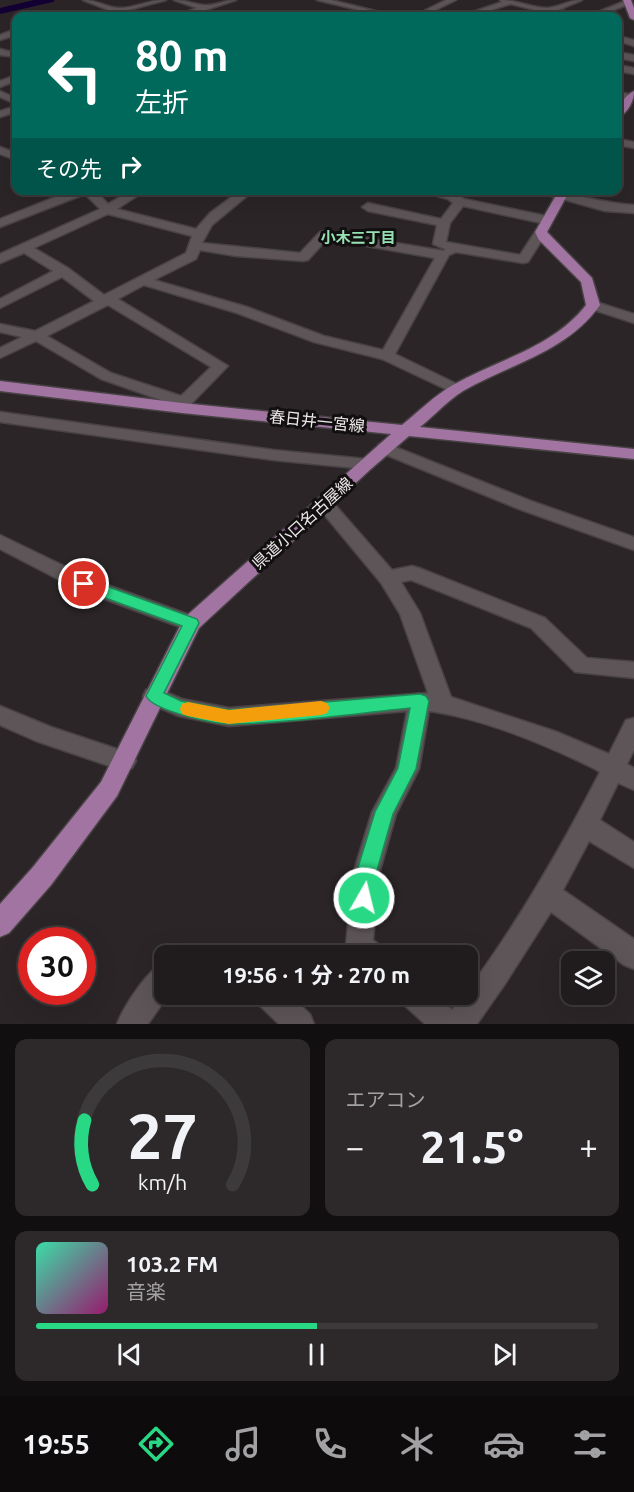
<!DOCTYPE html>
<html lang="ja">
<head>
<meta charset="utf-8">
<style>
  body { margin:0; font-family:Ubuntu,"Noto Sans JP",sans-serif; background:#2d292a; color:#f1f3f6; height:100vh; display:flex; flex-direction:column; font-size:22px; white-space:nowrap }
  * { box-sizing:border-box; margin:0 }
  p { font-size:20px; color:#a2a1a4 }
  .icon { flex:none; width:33px; height:33px; fill:none; stroke:currentColor; stroke-width:2; stroke-linecap:round; stroke-linejoin:round }
  .map { position:relative; height:1024px; overflow:hidden }
  .details { display:flex; flex-direction:column; gap:15px; padding:15px; background:#120f10; flex:1 }
  .details>* { flex:none }
  .top-card { position:absolute; left:12px; top:12px; width:610px; height:183px; border-radius:12px; box-shadow:0 6px 24px #0002,0 0 0 2px #3d3a3b; background:#00695c; color:#fff; overflow:hidden }
  .buttons { position:absolute; left:561px; top:951px; display:grid; gap:12px }
  .buttons a { display:grid; place-items:center; width:54px; height:54px; border-radius:12px; background:#201c1d; box-shadow:0 6px 24px #0002,0 0 0 2px #3d3a3b; font-size:30px }
  .speed { position:absolute; left:18px; top:927px; display:flex; gap:12px; font-size:30px; font-weight:700; text-align:center }
  .speed>* { display:grid; place-content:center; width:78px; height:78px; border-radius:50%; background:#201c1d; box-shadow:0 6px 24px #0002,0 0 0 2px #3d3a3b; line-height:1 }
  .speed .limit { border:9px solid #d22; background:#fff; color:#111 }
  .pin { position:absolute; display:grid; place-items:center; width:51px; height:51px; color:#fff; margin:-26px; border:3px solid #fff; border-radius:50%; box-shadow:0 2px 6px #0007 }
  .me { position:absolute; width:66px; margin:-33px; rotate:8deg; stroke-linejoin:round; filter:drop-shadow(0 0 4px #0008) }
  .turn { display:flex; align-items:center; gap:21px; height:126px; padding:0 24px; font-size:27px }
  .turn .icon { width:78px; height:78px; stroke-width:2.5 }
  .turn b { display:block; font-size:42px; line-height:51px }
  .then { display:flex; align-items:center; height:57px; padding:0 24px; background:#0003; gap:12px; font-size:22px }
  .big { font-size:45px; font-weight:700; line-height:1.1 }
  .details .tile { flex:1; display:flex; flex-direction:column; justify-content:center; gap:9px; min-width:0; padding:0 21px; border-radius:12px; background:#2d292a }
  .details .dial { align-items:center; gap:0 }
  .dial svg { height:156px; overflow:visible; fill:none; stroke:#3d3a3b; stroke-width:7; stroke-linecap:round; text-anchor:middle }
  .dial text { fill:#f1f3f6; stroke:none }
  .song { display:flex; align-items:center; gap:18px }
  .cover { width:72px; height:72px; border-radius:9px; background:linear-gradient(135deg,hsl(160 70% 55%),hsl(320 70% 35%)) }
  .played { height:6px; border-radius:3px; background:linear-gradient(90deg,#29d885 50%,#3d3a3b 50%) }
  .keys { display:flex; justify-content:space-around; direction:ltr }
  .heat { display:flex; justify-content:space-between; align-items:center; font-size:33px; direction:ltr }
  .details .tiles { flex:1; display:grid; gap:15px; grid-template-columns:1fr 1fr }
  .tile:last-child { grid-column:span 2 }
  .trip { position:absolute; left:154px; top:945px; width:324px; height:60px; border-radius:12px; background:#201c1d; box-shadow:0 6px 24px #0002,0 0 0 2px #3d3a3b; font-weight:700; line-height:60px; text-align:center }
  .tab-bar { display:flex; height:96px; justify-content:space-around; align-items:center; background:#0d0b0c; color:#a2a1a4 }
  .tab-bar .icon { width:42px; height:42px }
  .tab-bar .on { color:#29d885 }
  .tab-bar b { font-size:27px; color:#f1f3f6 }
  .map>svg:first-child { display:block }
  .lines { fill:none; stroke-linecap:round; stroke-linejoin:round }
  .stream { stroke:#54466a; stroke-width:2 }
  .river { fill:#130034; fill-rule:evenodd }
  .minor-casing { stroke:#484244; stroke-width:3 }
  .major-casing { stroke:#484244; stroke-width:3 }
  .minor { fill:#5d5558; fill-rule:evenodd }
  .major { fill:#a174a2; fill-rule:evenodd }
  .route { fill:#29d885; stroke:#1b8c56; stroke-width:1.5 }
  .slow { fill:#f59e0b }
  .labels { text-anchor:middle; stroke-width:6; stroke-linejoin:round; paint-order:stroke }
  .far-neighbourhood-label { font-size:15px; font-weight:bold; fill:#96e1b2; stroke:#120f10 }
  .street-label { font-size:16px; fill:#ede8e9; stroke:#120f10 }
</style>
</head>
<body>
<div class="map">
<svg width="634" height="1024" viewBox="0 0 634 1024">
  <rect width="100%" height="100%" fill="#2b2527"/>
  <g class="lines">
    <path class="stream" d="M414 16 428 9"/>
    <path class="river" d="M34 0H55L53 2 0 14V8Z"/>
    <g class="minor-casing">
      <g id="minor">
        <path d="M83 0C96 0 110 9 122 8 137 7 150 0 166 0L106 16H95L111 11Z"/>
        <path d="M174 0C185 0 193 4 203 5 213 7 225 0 236 0L187 16H176L197 8Z"/>
        <path d="M317 0H331L396 16H384Z"/>
        <path d="M446 0H456L423 16H414Z"/>
        <path d="M500 0C517 0 531 8 548 8 559 7 570 0 582 0L558 10 578 14 579 16 547 13 511 4 471 16H461L502 2Z"/>
        <path d="M625 1 632 3 598 16H588Z"/>
        <path d="M13 30H16V35L0 40V35Z"/>
        <path d="M618 36 634 40V46L618 41Z"/>
        <path d="M0 49 16 53V57L0 55Z"/>
        <path d="M618 52 634 55V61L618 58Z"/>
        <path d="M618 65 634 68V74L618 71Z"/>
        <path d="M16 75V81L0 87V81Z"/>
        <path d="M0 91 16 98V104L0 97Z"/>
        <path d="M618 92 633 95 634 98 630 100 618 98Z"/>
        <path d="M16 106V112L0 117V111Z"/>
        <path d="M618 139 634 142V148L618 145Z"/>
        <path d="M0 147 16 153V160L0 154Z"/>
        <path d="M73 190H95L108 204 132 190H146L117 209 196 229 210 213 241 190H254L212 225 202 243 300 253 320 232 324 231 444 251 445 249 433 244 437 225 368 211 362 207 368 203 441 219 453 203 448 199 416 190H441L456 194 464 199 546 216 552 220 546 224 463 206 450 223 446 242 520 255 537 229H545L547 232 528 262 523 263 456 252 449 255 395 354 461 386 464 389 461 392 456 394 382 359 314 342 237 313 144 285 118 299 228 366 191 404 188 411H176L175 405 101 379 36 341 0 358V348L22 337 0 332V324L35 331 94 301 62 277 0 308V299L53 271 24 253 0 263V254L100 209 85 194 0 227V219ZM108 214 192 236 186 253 104 295 68 268 34 248ZM327 239 435 258 383 350 324 336 247 307 154 280 196 259 200 250 236 256 303 261 308 260ZM108 305 211 367 181 396 111 373 47 336Z"/>
        <path d="M530 190C565 190 598 203 634 205V213L605 211Z"/>
        <path d="M593 301 634 314V323L588 308 586 305Z"/>
        <path d="M0 412 273 450 366 459 372 460 375 464 372 468 366 469 273 460 0 422Z"/>
        <path d="M385 443 531 501 634 537V550L519 509 379 452 377 448 379 444Z"/>
        <path d="M324 497 330 499 392 570 412 566 419 568 545 618 587 658 634 662V678L575 672 531 628 411 580 401 582 420 613 451 697 557 732 609 754 626 720 634 718V750L627 764 634 768V790L618 783 600 820 634 842V868L589 841 563 890 634 939V969L624 965 551 912 505 984 477 1024H425L403 1004 399 994H434L452 1010 464 994H468V990C519 921 561 848 600 772L593 768C546 745 481 718 429 711L419 769 396 814 379 874 373 940 381 946 384 956H351L346 945 353 874 372 812 396 768 407 711 229 726 179 716 146 702 143 696 146 690 154 687 182 699 229 708 428 693 400 614 381 583 318 507 315 503 318 499Z"/>
        <path d="M0 535 91 579 198 618 201 623 198 628 191 631 77 589 0 549Z"/>
        <path d="M0 706 51 727 132 754 136 761 132 768 124 771 36 741 0 725Z"/>
        <path d="M165 962V994H169L148 1024H117C124 1006 148 969 165 962Z"/>
        <path d="M254 994H289L310 1014 314 1024H279L258 1004Z"/>
      </g>
    </g>
    <g class="major-casing">
      <g id="major">
        <path d="M623 0H631L634 8V20L630 18Z"/>
        <path d="M634 91C634 101 628 113 618 117 618 106 624 96 634 91Z"/>
        <path d="M559 190H570L547 232 592 278 600 305C567 352 510 364 463 391 448 400 434 416 420 427L634 449V459L409 436 372 468 199 628 117 796 51 885 9 933 0 937V904L33 867 101 782 184 618 391 434 182 413 0 391V381L182 403 402 425C418 412 435 395 453 385 497 360 554 347 586 305L581 282 539 240 535 232Z"/>
      </g>
    </g>
    <use href="#minor" class="minor"/>
    <use href="#major" class="major"/>
  </g>
  <path class="route" d="M84 578 197 619 199 623 164 693 181 701 229 710 420 694 426 696 429 701 416 769 393 814 376 874 371 904 364 907 357 904 354 898 356 874 375 812 398 768 410 708C351 714 291 723 231 724 215 724 153 711 146 696L182 626 78 588 76 584 78 580Z"/>
  <path class="slow" d="M321 701 327 703 330 708 327 713 321 715 229 724 188 716 182 714 180 709 182 704 188 702 229 710Z"/>
  <g class="labels">
    <g class="far-neighbourhood-label">
      <text x="358" y="243">小木三丁目</text>
    </g>
    <g class="street-label">
      <text transform="translate(317 421) rotate(6)" y="6">春日井一宮線</text>
      <text transform="translate(302 523) rotate(-42)" y="6">県道小口名古屋線</text>
    </g>
  </g>
</svg>
<div class="buttons">
<a><svg class="icon" aria-label="layers" viewBox="0 0 24 24"><path d="M12 4l9 5-9 5-9-5zM3 14l9 5 9-5"/></svg></a>
</div>
<div class="speed"><div class="limit">30</div></div>
<div class="pin" style="left:84px;top:584px;background:#d93025"><svg class="icon" aria-label="arrive" viewBox="0 0 24 24"><path d="M6 21V4h12l-3 4 3 4H6"/></svg></div>
<svg class="me" style="left:364px;top:898px" viewBox="-20 -20 40 40"><circle r="17" fill="#29d885" stroke="#fff" stroke-width="3"/><path d="M0-11L8 9 0 5-8 9z" fill="#fff"/></svg>
<div class="trip">19:56 · 1 分 · 270 m</div>
<div class="top-card">
<div class="turn"><svg class="icon" aria-label="left" viewBox="0 0 24 24"><path d="M17 20v-9H6M10 6l-5 5 5 5"/></svg><div><b>80 m</b>左折</div></div>
<div class="then">その先<svg class="icon" aria-label="right" viewBox="0 0 24 24"><path d="M7 20v-9h11M14 6l5 5-5 5"/></svg></div>
</div>
</div>
<section class="details">
<div class="tiles">
<div class="tile dial"><svg viewBox="0 0 100 80">
<path d="M14 69A42 42 0 1 1 86 69"/>
<path d="M14 69A42 42 0 0 1 10 36" stroke="#29d885"/>
<text x="50" y="56" font-size="32" font-weight="700">27</text>
<text x="50" y="72" font-size="11">km/h</text>
</svg></div>
<div class="tile"><p>エアコン</p>
<div class="heat"><a>−</a><b class="big">21.5°</b><a>+</a></div>
</div>
<div class="tile">
<div class="song"><i class="cover"></i><div><b>103.2 FM</b><p>音楽</p></div></div>
<div class="played"></div>
<div class="keys"><svg class="icon" aria-label="previous" viewBox="0 0 24 24"><path d="M18 5L8 12l10 7zM5 5v14"/></svg><svg class="icon" aria-label="pause" viewBox="0 0 24 24"><path d="M8 5v14M16 5v14"/></svg><svg class="icon" aria-label="next" viewBox="0 0 24 24"><path d="M6 5l10 7-10 7zM19 5v14"/></svg></div>
</div>
</div>
</section>
<nav class="tab-bar">
<b>19:55</b>
<svg class="icon on" aria-label="directions" viewBox="0 0 24 24"><path d="M12 3l9 9-9 9-9-9zM9 14v-3h6M13 9l2 2-2 2"/></svg>
<svg class="icon" aria-label="music" viewBox="0 0 24 24"><path d="M9 18V5l10-2v13"/><circle cx="6" cy="18" r="3"/><circle cx="16" cy="16" r="3"/></svg>
<svg class="icon" aria-label="phone" viewBox="0 0 24 24"><path d="M5 4h4l2 5-3 2q2 4 5 5l2-3 5 2v4C11 20 4 13 5 4z"/></svg>
<svg class="icon" aria-label="climate" viewBox="0 0 24 24"><path d="M12 3v18M4 7l16 10M4 17L20 7"/></svg>
<svg class="icon" aria-label="car" viewBox="0 0 24 24"><path d="M5 17H2v-5l4-1 3-4h7l3 4 3 1v5h-3M9 17h6M6 11h13"/><circle cx="7" cy="17" r="2"/><circle cx="17" cy="17" r="2"/></svg>
<svg class="icon" aria-label="filters" viewBox="0 0 24 24"><path d="M4 7h16M4 17h16"/><circle cx="9" cy="7" r="2"/><circle cx="15" cy="17" r="2"/></svg>
</nav>
</body>
</html>
